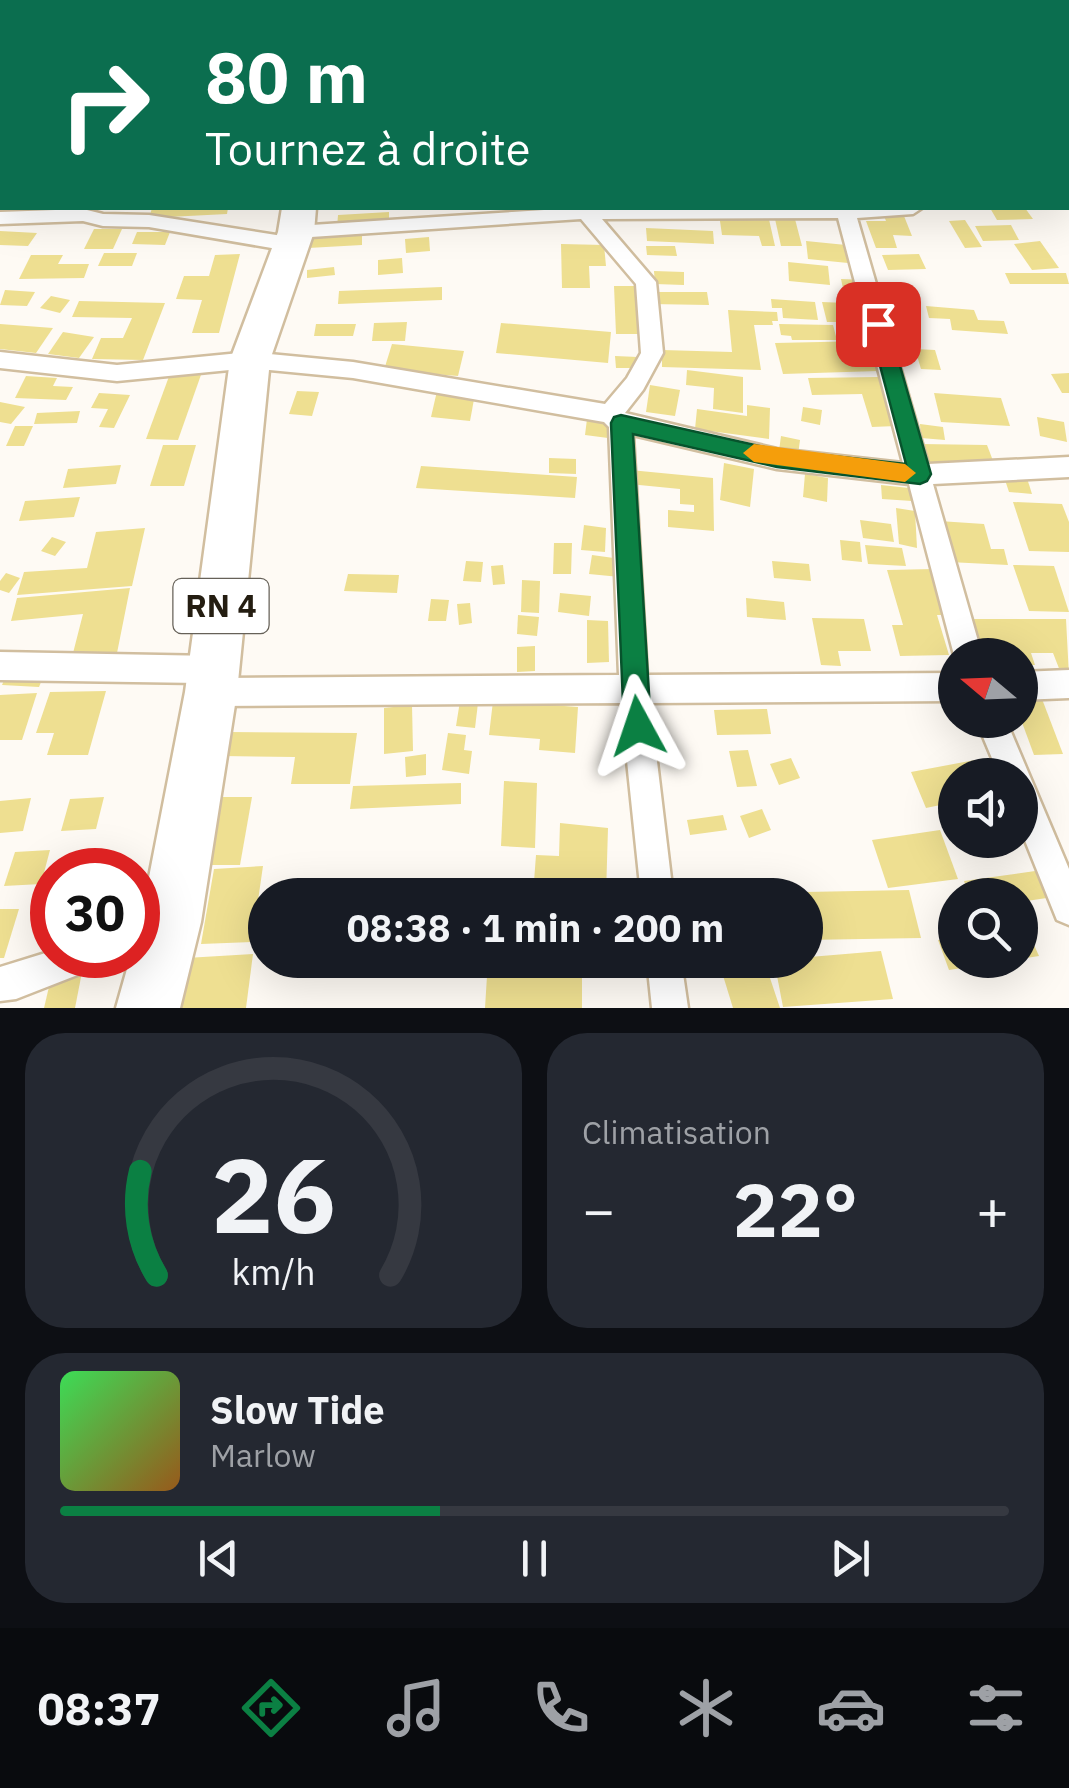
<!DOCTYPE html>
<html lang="fr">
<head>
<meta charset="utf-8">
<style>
  body { margin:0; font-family:"IBM Plex Sans",sans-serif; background:#242831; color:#f1f3f6; height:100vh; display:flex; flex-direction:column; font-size:38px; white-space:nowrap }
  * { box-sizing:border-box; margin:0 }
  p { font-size:32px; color:#9ea1a6 }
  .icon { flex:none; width:55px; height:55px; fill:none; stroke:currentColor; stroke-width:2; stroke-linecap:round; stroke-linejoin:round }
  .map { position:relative; height:1008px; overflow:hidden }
  .panel { display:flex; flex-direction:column; gap:25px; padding:25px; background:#0d0f14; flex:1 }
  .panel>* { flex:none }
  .top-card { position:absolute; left:0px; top:0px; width:1070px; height:210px; box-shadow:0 10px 40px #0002; background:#0b6e4f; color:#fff; overflow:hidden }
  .needle { width:65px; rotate:289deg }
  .controls { position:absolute; left:938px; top:638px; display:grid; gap:20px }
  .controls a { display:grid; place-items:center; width:100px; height:100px; border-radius:50%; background:#171b24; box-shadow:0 10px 40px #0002; font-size:50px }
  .speed { position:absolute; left:30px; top:848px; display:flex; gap:20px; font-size:50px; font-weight:700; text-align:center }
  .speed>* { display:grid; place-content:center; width:130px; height:130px; border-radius:50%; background:#171b24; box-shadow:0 10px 40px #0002; line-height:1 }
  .speed .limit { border:15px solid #d22; background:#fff; color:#111 }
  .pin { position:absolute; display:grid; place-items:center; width:85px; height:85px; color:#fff; margin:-42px; border-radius:20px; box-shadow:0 5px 15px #0006 }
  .me { position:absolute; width:110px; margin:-55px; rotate:355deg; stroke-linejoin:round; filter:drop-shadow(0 0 8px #0008) }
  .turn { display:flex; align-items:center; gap:35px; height:210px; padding:0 40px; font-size:45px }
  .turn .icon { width:130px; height:130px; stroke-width:2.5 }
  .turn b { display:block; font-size:70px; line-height:85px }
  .big { font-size:75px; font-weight:700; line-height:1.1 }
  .panel .widget { flex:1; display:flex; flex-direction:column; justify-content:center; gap:15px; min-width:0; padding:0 35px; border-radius:40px; background:#242831 }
  .panel .dial { align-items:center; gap:0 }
  .dial svg { height:260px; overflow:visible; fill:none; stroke:#363941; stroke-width:7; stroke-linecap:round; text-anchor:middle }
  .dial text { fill:#f1f3f6; stroke:none }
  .song { display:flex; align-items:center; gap:30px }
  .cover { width:120px; height:120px; border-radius:15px; background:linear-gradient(135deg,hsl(130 70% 55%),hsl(30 70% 35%)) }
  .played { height:10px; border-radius:5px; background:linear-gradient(90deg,#0b8043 40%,#363941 40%) }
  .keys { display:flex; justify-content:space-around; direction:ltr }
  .heat { display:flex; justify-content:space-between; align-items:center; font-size:55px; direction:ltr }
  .panel .tiles { flex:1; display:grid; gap:25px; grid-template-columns:1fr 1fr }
  .widget:last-child { grid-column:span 2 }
  .trip { position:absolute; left:248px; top:878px; width:575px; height:100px; border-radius:50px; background:#171b24; box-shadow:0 10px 40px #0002; font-weight:700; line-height:100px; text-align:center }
  .dock { display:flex; height:160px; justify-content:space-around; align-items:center; background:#090b0e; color:#9ea1a6 }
  .dock .icon { width:70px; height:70px }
  .dock .active { color:#0b8043 }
  .dock b { font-size:45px; color:#f1f3f6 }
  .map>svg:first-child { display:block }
  .building { fill:#eedf91 }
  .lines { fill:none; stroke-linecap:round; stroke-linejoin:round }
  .street-casing { stroke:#d1be9f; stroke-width:5 }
  .highway-casing { stroke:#d1be9f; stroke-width:5 }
  .street { fill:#fff; fill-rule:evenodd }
  .highway { fill:#fff; fill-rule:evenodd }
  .route { fill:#0b8043; stroke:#07532c; stroke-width:2.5 }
  .slow { fill:#f59e0b }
  .labels { text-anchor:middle; stroke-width:10; stroke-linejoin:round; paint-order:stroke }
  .shield { fill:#fff; stroke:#666158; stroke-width:2.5 }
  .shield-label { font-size:32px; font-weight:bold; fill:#241d11 }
</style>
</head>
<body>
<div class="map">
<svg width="1069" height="1008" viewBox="0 0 1069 1008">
  <rect width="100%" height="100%" fill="#fefaf4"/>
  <g class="building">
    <path d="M152 208H228L227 214 149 218Z"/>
    <path d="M990 208H1025L1033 219 997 220Z"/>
    <path d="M389 212V225L337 228 338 215Z"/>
    <path d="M719 214 768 215 775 246H762L759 236 722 235Z"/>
    <path d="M884 216H904L912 236 893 235 897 248H876L866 221H886Z"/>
    <path d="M775 219H795L802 246H781Z"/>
    <path d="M965 220 982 247 965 248 949 221Z"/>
    <path d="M1011 225 1019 240 983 241 975 226Z"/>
    <path d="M646 228 713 231 714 244 647 241Z"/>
    <path d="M94 229H122L113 249H84Z"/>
    <path d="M0 231 37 233 28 246 0 245Z"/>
    <path d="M137 232H170L165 245 132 244Z"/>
    <path d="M362 232V245L308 248 310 235Z"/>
    <path d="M429 237 430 251 406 253 405 239Z"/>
    <path d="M806 241 846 245 848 263 808 259Z"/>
    <path d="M1040 241 1059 268 1032 270 1014 244Z"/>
    <path d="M561 244 604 245 606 266H589L590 288H562Z"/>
    <path d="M646 246H675L677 256 647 255Z"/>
    <path d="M104 253H137L132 266H98Z"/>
    <path d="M240 254 219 333H192L202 300 176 299 184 276H209L215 255Z"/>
    <path d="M919 254 926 269 888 270 882 255Z"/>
    <path d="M31 255H63L58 264H89L84 278 19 279Z"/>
    <path d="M402 258 403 273 378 275V260Z"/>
    <path d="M788 262 828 266 830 285 789 281Z"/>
    <path d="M334 267 335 275 307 278V270Z"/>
    <path d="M654 271 684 272V285L655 284Z"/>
    <path d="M1005 273H1066L1069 284H1010Z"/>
    <path d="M841 279 865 280 870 298H845Z"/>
    <path d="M614 286H643L646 334H616Z"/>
    <path d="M442 287V300L338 304 339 291Z"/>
    <path d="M5 290 35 292 27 306 0 305Z"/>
    <path d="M649 292H707L709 305 650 304Z"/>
    <path d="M51 296 70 300 60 313 40 308Z"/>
    <path d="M771 299 815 302 818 320 783 318 782 308H772Z"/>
    <path d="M79 301 165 303 143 360 92 359 101 338H123L132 318 72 317Z"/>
    <path d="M822 302 847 303 851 322H827Z"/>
    <path d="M926 306 974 310 978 320 1004 321 1008 334 952 330 950 319 929 318Z"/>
    <path d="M728 310 777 312 778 321H772L773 325H754L761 370 662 367V350L732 352Z"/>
    <path d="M407 322 405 341H372L374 323Z"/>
    <path d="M501 323 611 332 608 363 496 353Z"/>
    <path d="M0 324 53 328 36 353 0 349Z"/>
    <path d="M316 324H356L353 336H314Z"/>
    <path d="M779 324 833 325 837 340H792L791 336 781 335Z"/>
    <path d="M63 332 94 337 79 358 48 354Z"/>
    <path d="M866 341 878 371 783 374 775 343Z"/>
    <path d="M392 344 464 351 458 376 384 370Z"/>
    <path d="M915 349 935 350 941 370 921 369Z"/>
    <path d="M615 356 638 357V368H616Z"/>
    <path d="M687 370 743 377V413L713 409 714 388 686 385Z"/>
    <path d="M171 371 202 372 178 440 146 439Z"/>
    <path d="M1069 373V393H1062L1051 374Z"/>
    <path d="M26 376 57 378 53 386 73 387 66 400 15 398Z"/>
    <path d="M879 377 896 426 872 427 862 394 812 395 808 378Z"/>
    <path d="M650 385 680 390 675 416 646 412Z"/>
    <path d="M297 391 319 392 312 416 289 414Z"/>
    <path d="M437 391 475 394 470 421 431 417Z"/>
    <path d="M99 393 130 395 114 428 99 427 108 409 91 408Z"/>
    <path d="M934 393 1001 398 1010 426 941 422Z"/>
    <path d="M0 402 25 407 11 424 0 422Z"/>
    <path d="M747 405 770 408 769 439 695 429 697 409 747 416Z"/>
    <path d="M803 407 822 410 820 425 801 421Z"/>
    <path d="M80 411 77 423 34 424 37 413Z"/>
    <path d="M1037 417 1064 422 1067 442 1040 436Z"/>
    <path d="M587 419 610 421 608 438 585 435Z"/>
    <path d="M920 424 943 427 945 440 921 438Z"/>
    <path d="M15 426H33L24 446H6Z"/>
    <path d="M781 436 800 440 798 455 779 451Z"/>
    <path d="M921 444 987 445 995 466 927 465Z"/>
    <path d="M163 445H196L184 486H150Z"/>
    <path d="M549 458 576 459V474L549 473Z"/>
    <path d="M724 463 754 469 750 507 720 500Z"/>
    <path d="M121 465 116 484 63 488 68 469Z"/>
    <path d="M421 466 577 477 575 498 416 488Z"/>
    <path d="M630 470 713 478 714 531 668 527V510L694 512V505L680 504V489L629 484Z"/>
    <path d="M805 474 828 478 827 502 803 497Z"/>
    <path d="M1003 474 1026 475 1032 494 1009 492Z"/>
    <path d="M881 485 909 488 912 501 882 499Z"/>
    <path d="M80 497 74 517 19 521 25 501Z"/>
    <path d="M1013 502 1062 504 1069 522V552L1029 551Z"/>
    <path d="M896 508 915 511 917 548 899 544Z"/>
    <path d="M860 520 891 524 894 542 863 538Z"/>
    <path d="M939 521 984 524 991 549H1004L1008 565 949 562Z"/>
    <path d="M584 525 606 528 605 552 581 550Z"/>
    <path d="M145 528 132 586 17 595 24 572 87 568 96 532Z"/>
    <path d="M52 537 66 542 55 556 41 551Z"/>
    <path d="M840 540 860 542 862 562 842 560Z"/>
    <path d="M554 543H572L571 574H553Z"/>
    <path d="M865 545 902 548 906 566 868 564Z"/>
    <path d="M592 555 621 559 620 577 589 574Z"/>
    <path d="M466 561 483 562 481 582 463 581Z"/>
    <path d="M772 561 809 564 811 581 774 578Z"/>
    <path d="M503 565 505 584 493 585 491 566Z"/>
    <path d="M1013 565 1054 566 1069 612 1029 611Z"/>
    <path d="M933 569 948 615H937L949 655 900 656 892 625H903L887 570Z"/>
    <path d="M6 573 20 578 9 593 0 590V581Z"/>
    <path d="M348 574 399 575 397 593 344 591Z"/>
    <path d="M522 580 540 581 539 613 521 612Z"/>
    <path d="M130 588 117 653 72 657 83 614 11 621 17 598Z"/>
    <path d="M560 593 591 596 589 616 558 612Z"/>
    <path d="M746 598 784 602 786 620 747 617Z"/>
    <path d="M431 599 449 600 446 621H428Z"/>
    <path d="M470 603 472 623 459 625 457 604Z"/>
    <path d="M518 615 539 617 537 636 517 634Z"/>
    <path d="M812 618 864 619 871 651H838L841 666 821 665Z"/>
    <path d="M967 619H1066L1069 676H1062L1053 653H1031L1035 665H1020V655H979Z"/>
    <path d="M587 620 608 621 609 662 587 663Z"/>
    <path d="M535 646V671L517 672V647Z"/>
    <path d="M9 669 46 670 39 687 2 685Z"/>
    <path d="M106 691 88 755H47L54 733H36L50 692Z"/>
    <path d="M37 693 22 740H0V695Z"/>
    <path d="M1042 699 1063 754 1034 755 1020 717V700Z"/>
    <path d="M460 701 478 703 475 728 456 726Z"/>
    <path d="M493 701 578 707 575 753 539 750 540 739 489 735Z"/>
    <path d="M412 705 413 751 384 754V708Z"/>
    <path d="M767 709 771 734 717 735 714 710Z"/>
    <path d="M228 732 357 733 350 784H291L295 757 222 756Z"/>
    <path d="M448 733 466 735 464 750 472 751 469 774 442 770Z"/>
    <path d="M748 750 757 786 737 787 729 751Z"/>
    <path d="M426 754V775L406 777 405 757Z"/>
    <path d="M791 758 800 778 779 785 770 764Z"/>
    <path d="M975 760 982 775H955V802L926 808 911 772Z"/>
    <path d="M504 781 537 783 535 848 501 846Z"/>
    <path d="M461 783V804L350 809 353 786Z"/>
    <path d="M104 797 96 829 61 831 70 799Z"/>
    <path d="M205 797H252L240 865H191Z"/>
    <path d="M31 798 23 831 0 833V801Z"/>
    <path d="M762 809 771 830 749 838 740 816Z"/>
    <path d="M723 815 727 830 690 835 687 820Z"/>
    <path d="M560 823 608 828 606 895H533L536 855 559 856Z"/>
    <path d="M940 830 958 879 888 888 872 840Z"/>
    <path d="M50 850 41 884 4 886 15 852Z"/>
    <path d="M263 866 252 942 201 944 214 869Z"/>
    <path d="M1049 869 1060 896 1020 902V895H969L964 881Z"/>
    <path d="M909 890 921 938 805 940V892Z"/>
    <path d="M0 909H19L4 958H0Z"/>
    <path d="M1026 927 1039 956 1020 959V928Z"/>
    <path d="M955 938V960L1000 962 949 970 938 940Z"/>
    <path d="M881 951 893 999 783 1007 774 960Z"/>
    <path d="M253 954 246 1008H178L186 958Z"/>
    <path d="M488 960H533V970L582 972V1008H485Z"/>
    <path d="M752 960H764L780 1008H733L721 969Z"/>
    <path d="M82 972 75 1008H44L52 974Z"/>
  </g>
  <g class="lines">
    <g class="street-casing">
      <g id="street">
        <rect x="584" y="0" width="14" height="2"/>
        <rect x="772" y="0" width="14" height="2"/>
        <path d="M997 0H1012L1013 2H998Z"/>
        <rect x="1068" y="60" width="1" height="10"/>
        <path d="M2 63V73L0 74V64Z"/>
        <rect x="1068" y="97" width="1" height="11"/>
        <rect x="0" y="121" width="2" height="11"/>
        <rect x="1068" y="190" width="1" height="12"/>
        <path d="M576 208H922L913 214 857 218 928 464 1069 457V477L933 484 982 655H954L909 484 777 469 633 435 647 675 955 673V701L650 703 673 895H641L621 703 211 706 201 702 197 692 200 683 0 680V652L214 656 224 660 228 670 225 678 619 675 609 427 604 422 353 378 250 368 117 381 0 368V352L117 365 250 352 353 362 605 404 627 378 641 353 636 284 581 219 296 238 286 232 296 226ZM838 218 903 463 777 449 625 413 643 390 663 353 656 282 602 219Z"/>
        <path d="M83 209 103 214 149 215 289 237 299 244 289 251 149 227 103 226 83 221 0 224V212Z"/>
        <path d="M1069 670V698L1020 700V672Z"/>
        <path d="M976 720H1006L1069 869V925L1057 920 1020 828V775H999Z"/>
        <path d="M52 951V955H103L98 967 16 999 0 1001V967Z"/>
        <path d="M647 960H681L688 1008H652Z"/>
      </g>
    </g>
    <g class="highway-casing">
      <path id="highway" d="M282 208H316L314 232 270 360 237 692 201 922 180 1008H116L131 955H138V934L185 692 230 360 278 232Z"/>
    </g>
    <use href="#street" class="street"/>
    <use href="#highway" class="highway"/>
  </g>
  <path class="route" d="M878 317 888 324 931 474 927 481 920 484 777 467 633 434 651 726 647 735 638 739 628 735 624 726 611 423 614 417 621 415 777 450 906 464 869 324Z"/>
  <path class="slow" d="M754 444 905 464 916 473 905 482 754 462 743 453Z"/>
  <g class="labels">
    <rect class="shield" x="173.5" y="579" width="95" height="54" rx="8"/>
    <g class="shield-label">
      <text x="221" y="617">RN 4</text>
    </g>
  </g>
</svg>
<div class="controls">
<a><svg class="needle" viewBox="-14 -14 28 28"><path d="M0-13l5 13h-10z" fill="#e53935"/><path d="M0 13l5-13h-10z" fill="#9ea1a6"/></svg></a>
<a><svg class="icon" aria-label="sound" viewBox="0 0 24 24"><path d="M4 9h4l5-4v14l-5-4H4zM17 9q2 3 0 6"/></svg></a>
<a><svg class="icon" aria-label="search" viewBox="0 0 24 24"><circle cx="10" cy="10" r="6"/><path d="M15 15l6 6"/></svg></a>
</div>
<div class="speed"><div class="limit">30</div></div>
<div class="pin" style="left:878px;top:324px;background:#d93025"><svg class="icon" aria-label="arrive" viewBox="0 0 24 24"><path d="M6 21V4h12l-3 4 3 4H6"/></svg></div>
<svg class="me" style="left:638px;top:726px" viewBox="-20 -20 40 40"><path d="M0-17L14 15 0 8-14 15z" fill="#0b8043" stroke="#fff" stroke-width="4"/></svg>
<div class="trip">08:38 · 1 min · 200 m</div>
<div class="top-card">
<div class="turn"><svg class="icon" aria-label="right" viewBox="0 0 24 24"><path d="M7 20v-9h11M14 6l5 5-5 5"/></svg><div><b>80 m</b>Tournez à droite</div></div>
</div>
</div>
<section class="panel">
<div class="tiles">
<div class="widget dial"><svg viewBox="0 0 100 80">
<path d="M14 69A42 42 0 1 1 86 69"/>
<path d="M14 69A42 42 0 0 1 9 37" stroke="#0b8043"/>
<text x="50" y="56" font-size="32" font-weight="700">26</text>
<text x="50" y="72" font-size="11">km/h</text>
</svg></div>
<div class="widget"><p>Climatisation</p>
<div class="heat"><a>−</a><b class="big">22°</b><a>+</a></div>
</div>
<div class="widget">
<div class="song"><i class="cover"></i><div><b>Slow Tide</b><p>Marlow</p></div></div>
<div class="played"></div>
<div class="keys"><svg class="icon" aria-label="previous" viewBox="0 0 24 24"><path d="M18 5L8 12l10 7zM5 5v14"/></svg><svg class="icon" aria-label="pause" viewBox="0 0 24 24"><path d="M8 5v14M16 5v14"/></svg><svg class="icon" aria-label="next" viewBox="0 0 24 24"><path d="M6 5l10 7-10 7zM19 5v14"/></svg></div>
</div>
</div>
</section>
<nav class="dock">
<b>08:37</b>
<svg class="icon active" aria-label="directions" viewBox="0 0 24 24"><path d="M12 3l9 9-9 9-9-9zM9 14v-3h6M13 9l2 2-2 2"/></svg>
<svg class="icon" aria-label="music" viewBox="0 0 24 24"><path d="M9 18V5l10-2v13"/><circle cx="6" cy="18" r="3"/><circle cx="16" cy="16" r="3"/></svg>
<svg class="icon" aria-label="phone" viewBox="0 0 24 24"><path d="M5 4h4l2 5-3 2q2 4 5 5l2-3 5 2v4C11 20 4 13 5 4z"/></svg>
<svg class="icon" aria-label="climate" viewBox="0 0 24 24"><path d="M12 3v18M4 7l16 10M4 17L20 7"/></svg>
<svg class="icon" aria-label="car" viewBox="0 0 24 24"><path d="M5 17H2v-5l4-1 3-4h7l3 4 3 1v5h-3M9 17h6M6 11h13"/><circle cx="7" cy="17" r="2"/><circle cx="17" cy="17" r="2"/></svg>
<svg class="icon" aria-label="filters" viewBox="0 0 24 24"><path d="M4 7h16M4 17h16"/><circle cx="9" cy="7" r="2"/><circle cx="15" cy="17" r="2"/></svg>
</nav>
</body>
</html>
